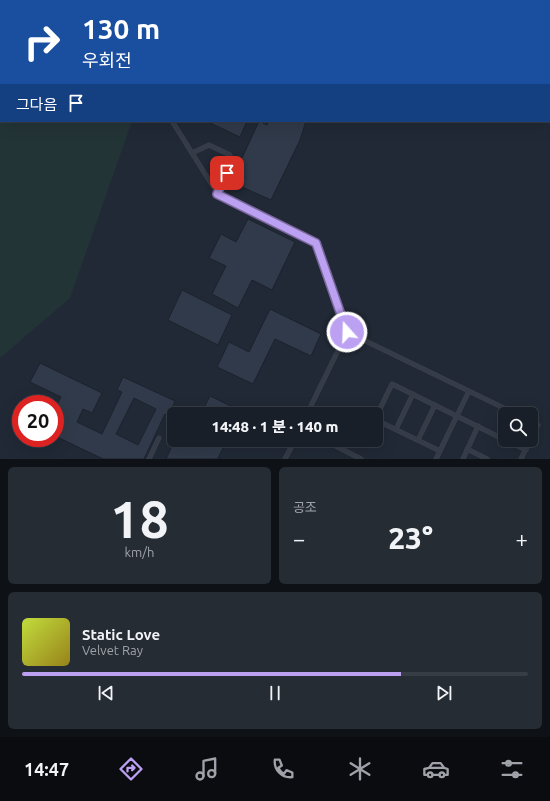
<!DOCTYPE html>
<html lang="ko">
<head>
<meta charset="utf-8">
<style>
  body { margin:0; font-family:Ubuntu,"Noto Sans KR",sans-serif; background:#262c34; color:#f1f3f6; height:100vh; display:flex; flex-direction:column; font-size:15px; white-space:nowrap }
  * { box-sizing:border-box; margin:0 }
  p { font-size:13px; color:#9fa2a8 }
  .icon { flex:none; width:22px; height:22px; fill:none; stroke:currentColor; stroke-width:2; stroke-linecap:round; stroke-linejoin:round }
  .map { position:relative; height:459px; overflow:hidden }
  .sheet { display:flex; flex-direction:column; gap:8px; padding:8px; background:#0e1116; flex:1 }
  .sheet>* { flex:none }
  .top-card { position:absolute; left:0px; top:0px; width:550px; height:122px; box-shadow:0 4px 16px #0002,0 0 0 1px #373d45; background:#1a4fa0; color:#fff; overflow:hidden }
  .fabs { position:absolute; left:498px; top:407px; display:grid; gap:8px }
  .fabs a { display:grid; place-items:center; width:40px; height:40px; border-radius:6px; background:#191f28; box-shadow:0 4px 16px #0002,0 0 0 1px #373d45; font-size:20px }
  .speed { position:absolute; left:12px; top:395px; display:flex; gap:8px; font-size:20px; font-weight:700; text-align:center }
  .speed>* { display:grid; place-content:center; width:52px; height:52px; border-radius:50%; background:#191f28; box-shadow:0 4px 16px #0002,0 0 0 1px #373d45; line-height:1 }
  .speed .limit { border:6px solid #d22; background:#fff; color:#111 }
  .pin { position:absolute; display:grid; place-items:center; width:34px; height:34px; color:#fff; margin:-17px; border-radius:8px; box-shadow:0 2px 6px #0006 }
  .me { position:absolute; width:44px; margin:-22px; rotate:340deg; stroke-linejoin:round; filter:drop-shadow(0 0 3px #0008) }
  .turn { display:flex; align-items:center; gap:14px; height:84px; padding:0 16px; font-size:18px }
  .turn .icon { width:52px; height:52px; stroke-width:2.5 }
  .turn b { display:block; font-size:28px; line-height:34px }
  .then { display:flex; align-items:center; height:38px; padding:0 16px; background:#0003; gap:8px; font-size:15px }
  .big { font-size:30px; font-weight:800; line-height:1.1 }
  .sheet .tile { flex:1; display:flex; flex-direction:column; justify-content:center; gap:6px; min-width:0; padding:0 14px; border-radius:6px; background:#262c34 }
  .sheet .dial { align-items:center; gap:0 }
  .dial b { font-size:52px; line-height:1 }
  .song { display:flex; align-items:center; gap:12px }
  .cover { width:48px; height:48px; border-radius:6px; background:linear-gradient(135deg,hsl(70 70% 55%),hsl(50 70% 35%)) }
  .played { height:4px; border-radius:2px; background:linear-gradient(90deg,#bca0f2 75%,#373d45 75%) }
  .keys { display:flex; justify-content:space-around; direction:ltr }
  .heat { display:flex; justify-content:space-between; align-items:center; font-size:22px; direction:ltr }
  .sheet .tiles { flex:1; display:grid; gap:8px; grid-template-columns:1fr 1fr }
  .tile:last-child { grid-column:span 2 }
  .trip { position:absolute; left:167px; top:407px; width:216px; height:40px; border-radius:6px; background:#191f28; box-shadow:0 4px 16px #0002,0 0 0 1px #373d45; font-weight:800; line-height:40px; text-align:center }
  .tabs { display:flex; height:64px; justify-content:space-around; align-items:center; background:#0a0c10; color:#9fa2a8 }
  .tabs .icon { width:28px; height:28px }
  .tabs .active { color:#bca0f2 }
  .tabs b { font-size:18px; color:#f1f3f6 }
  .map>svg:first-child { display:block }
  .green { fill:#233437 }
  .building { fill:#313a4a; stroke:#1c222d; fill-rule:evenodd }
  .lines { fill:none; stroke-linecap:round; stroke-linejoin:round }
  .service-casing { stroke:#3e4450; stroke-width:5 }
  .service { stroke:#353b47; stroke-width:4 }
  .route-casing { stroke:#7a689d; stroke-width:10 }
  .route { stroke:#bca0f2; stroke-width:7 }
</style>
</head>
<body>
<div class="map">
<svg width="550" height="459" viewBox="0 0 550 459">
  <rect width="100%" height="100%" fill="#212936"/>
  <path class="green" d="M0 0H175L1 1V121H132L70 298 0 358Z"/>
  <g class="building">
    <path d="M206 121H247L240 137Z"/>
    <path d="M259 121 267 125 268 121H306L300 140 271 200 231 182Z"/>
    <path d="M248 219 295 242 272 290 252 280 238 308 212 294 226 266 209 258 221 234 236 242Z"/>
    <path d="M182 290 232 315 218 345 168 320Z"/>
    <path d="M270 309 321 334 311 356 275 339 253 384 217 367 229 342 249 352Z"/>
    <path d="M40 363 102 393 92 413 83 409 77 422 102 434 122 392 117 390 123 377 175 401 168 416 165 414 144 459H103L55 436V408L61 397 30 382ZM134 398 156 409 138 445 116 434Z"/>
    <path d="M210 396 241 411 239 414H201Z"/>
    <path d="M175 440H187L202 448 206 440H227L218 458 221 459H166Z"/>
  </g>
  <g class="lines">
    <g class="service-casing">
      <g id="service">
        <path d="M229 0 231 1"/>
        <path d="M202 1V0"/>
        <path d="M172 121 217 193 315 243 347 332 516 414"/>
        <path d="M192 153 209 145 230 155 232 163 217 193"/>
        <path d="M307 414 347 332"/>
        <path d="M376 417 392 384 505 440"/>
        <path d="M376 420 440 451"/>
        <path d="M531 421 538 425 531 438"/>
        <path d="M396 429 413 394"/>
        <path d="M324 440 361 459"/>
        <path d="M418 440 435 405"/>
        <path d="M506 440 526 450"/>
        <path d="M467 449 487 459"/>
        <path d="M149 459 159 438"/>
        <path d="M285 459 295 440"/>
        <path d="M436 459 469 391"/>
        <path d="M463 459 478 426"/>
        <path d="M521 459 530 440"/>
      </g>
    </g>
    <use href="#service" class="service"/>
  </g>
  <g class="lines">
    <g class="route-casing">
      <path id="route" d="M227 173 217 194 316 243 347 332"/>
    </g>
    <use href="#route" class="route"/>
  </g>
</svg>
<div class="fabs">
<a><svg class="icon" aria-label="search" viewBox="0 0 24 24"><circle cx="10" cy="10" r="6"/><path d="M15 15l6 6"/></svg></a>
</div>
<div class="speed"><div class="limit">20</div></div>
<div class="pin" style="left:227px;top:173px;background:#d93025"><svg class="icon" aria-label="arrive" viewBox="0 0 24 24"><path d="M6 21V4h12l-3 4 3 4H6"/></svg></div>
<svg class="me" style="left:347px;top:332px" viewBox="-20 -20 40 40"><circle r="17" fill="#bca0f2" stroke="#fff" stroke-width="3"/><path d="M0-11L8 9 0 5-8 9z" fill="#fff"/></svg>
<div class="trip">14:48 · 1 분 · 140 m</div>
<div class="top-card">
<div class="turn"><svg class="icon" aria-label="right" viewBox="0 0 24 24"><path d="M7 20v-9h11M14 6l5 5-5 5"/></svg><div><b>130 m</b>우회전</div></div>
<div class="then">그다음<svg class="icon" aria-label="arrive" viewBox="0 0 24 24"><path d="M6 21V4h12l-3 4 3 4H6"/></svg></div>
</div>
</div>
<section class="sheet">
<div class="tiles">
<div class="tile dial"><b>18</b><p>km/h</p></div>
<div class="tile"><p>공조</p>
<div class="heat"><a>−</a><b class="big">23°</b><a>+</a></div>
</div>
<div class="tile">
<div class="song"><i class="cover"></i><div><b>Static Love</b><p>Velvet Ray</p></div></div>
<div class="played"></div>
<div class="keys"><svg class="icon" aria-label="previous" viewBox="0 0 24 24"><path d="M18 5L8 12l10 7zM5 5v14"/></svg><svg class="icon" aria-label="pause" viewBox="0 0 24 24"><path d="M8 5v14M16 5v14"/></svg><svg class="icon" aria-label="next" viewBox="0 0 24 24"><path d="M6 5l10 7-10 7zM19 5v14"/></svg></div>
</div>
</div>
</section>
<nav class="tabs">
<b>14:47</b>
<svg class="icon active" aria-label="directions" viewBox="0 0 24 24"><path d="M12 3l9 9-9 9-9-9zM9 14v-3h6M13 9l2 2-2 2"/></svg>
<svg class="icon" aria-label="music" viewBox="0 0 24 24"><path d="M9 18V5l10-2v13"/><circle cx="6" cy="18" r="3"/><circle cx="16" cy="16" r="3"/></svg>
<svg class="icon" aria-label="phone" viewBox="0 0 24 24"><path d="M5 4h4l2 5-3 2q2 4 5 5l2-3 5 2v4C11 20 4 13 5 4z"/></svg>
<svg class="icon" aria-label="climate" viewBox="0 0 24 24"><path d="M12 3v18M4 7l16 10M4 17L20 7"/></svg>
<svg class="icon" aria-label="car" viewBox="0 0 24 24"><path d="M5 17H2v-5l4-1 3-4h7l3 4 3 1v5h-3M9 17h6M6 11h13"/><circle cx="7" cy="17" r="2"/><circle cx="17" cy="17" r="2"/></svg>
<svg class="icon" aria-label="filters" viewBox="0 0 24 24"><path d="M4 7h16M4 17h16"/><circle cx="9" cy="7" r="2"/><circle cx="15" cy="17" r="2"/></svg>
</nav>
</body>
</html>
